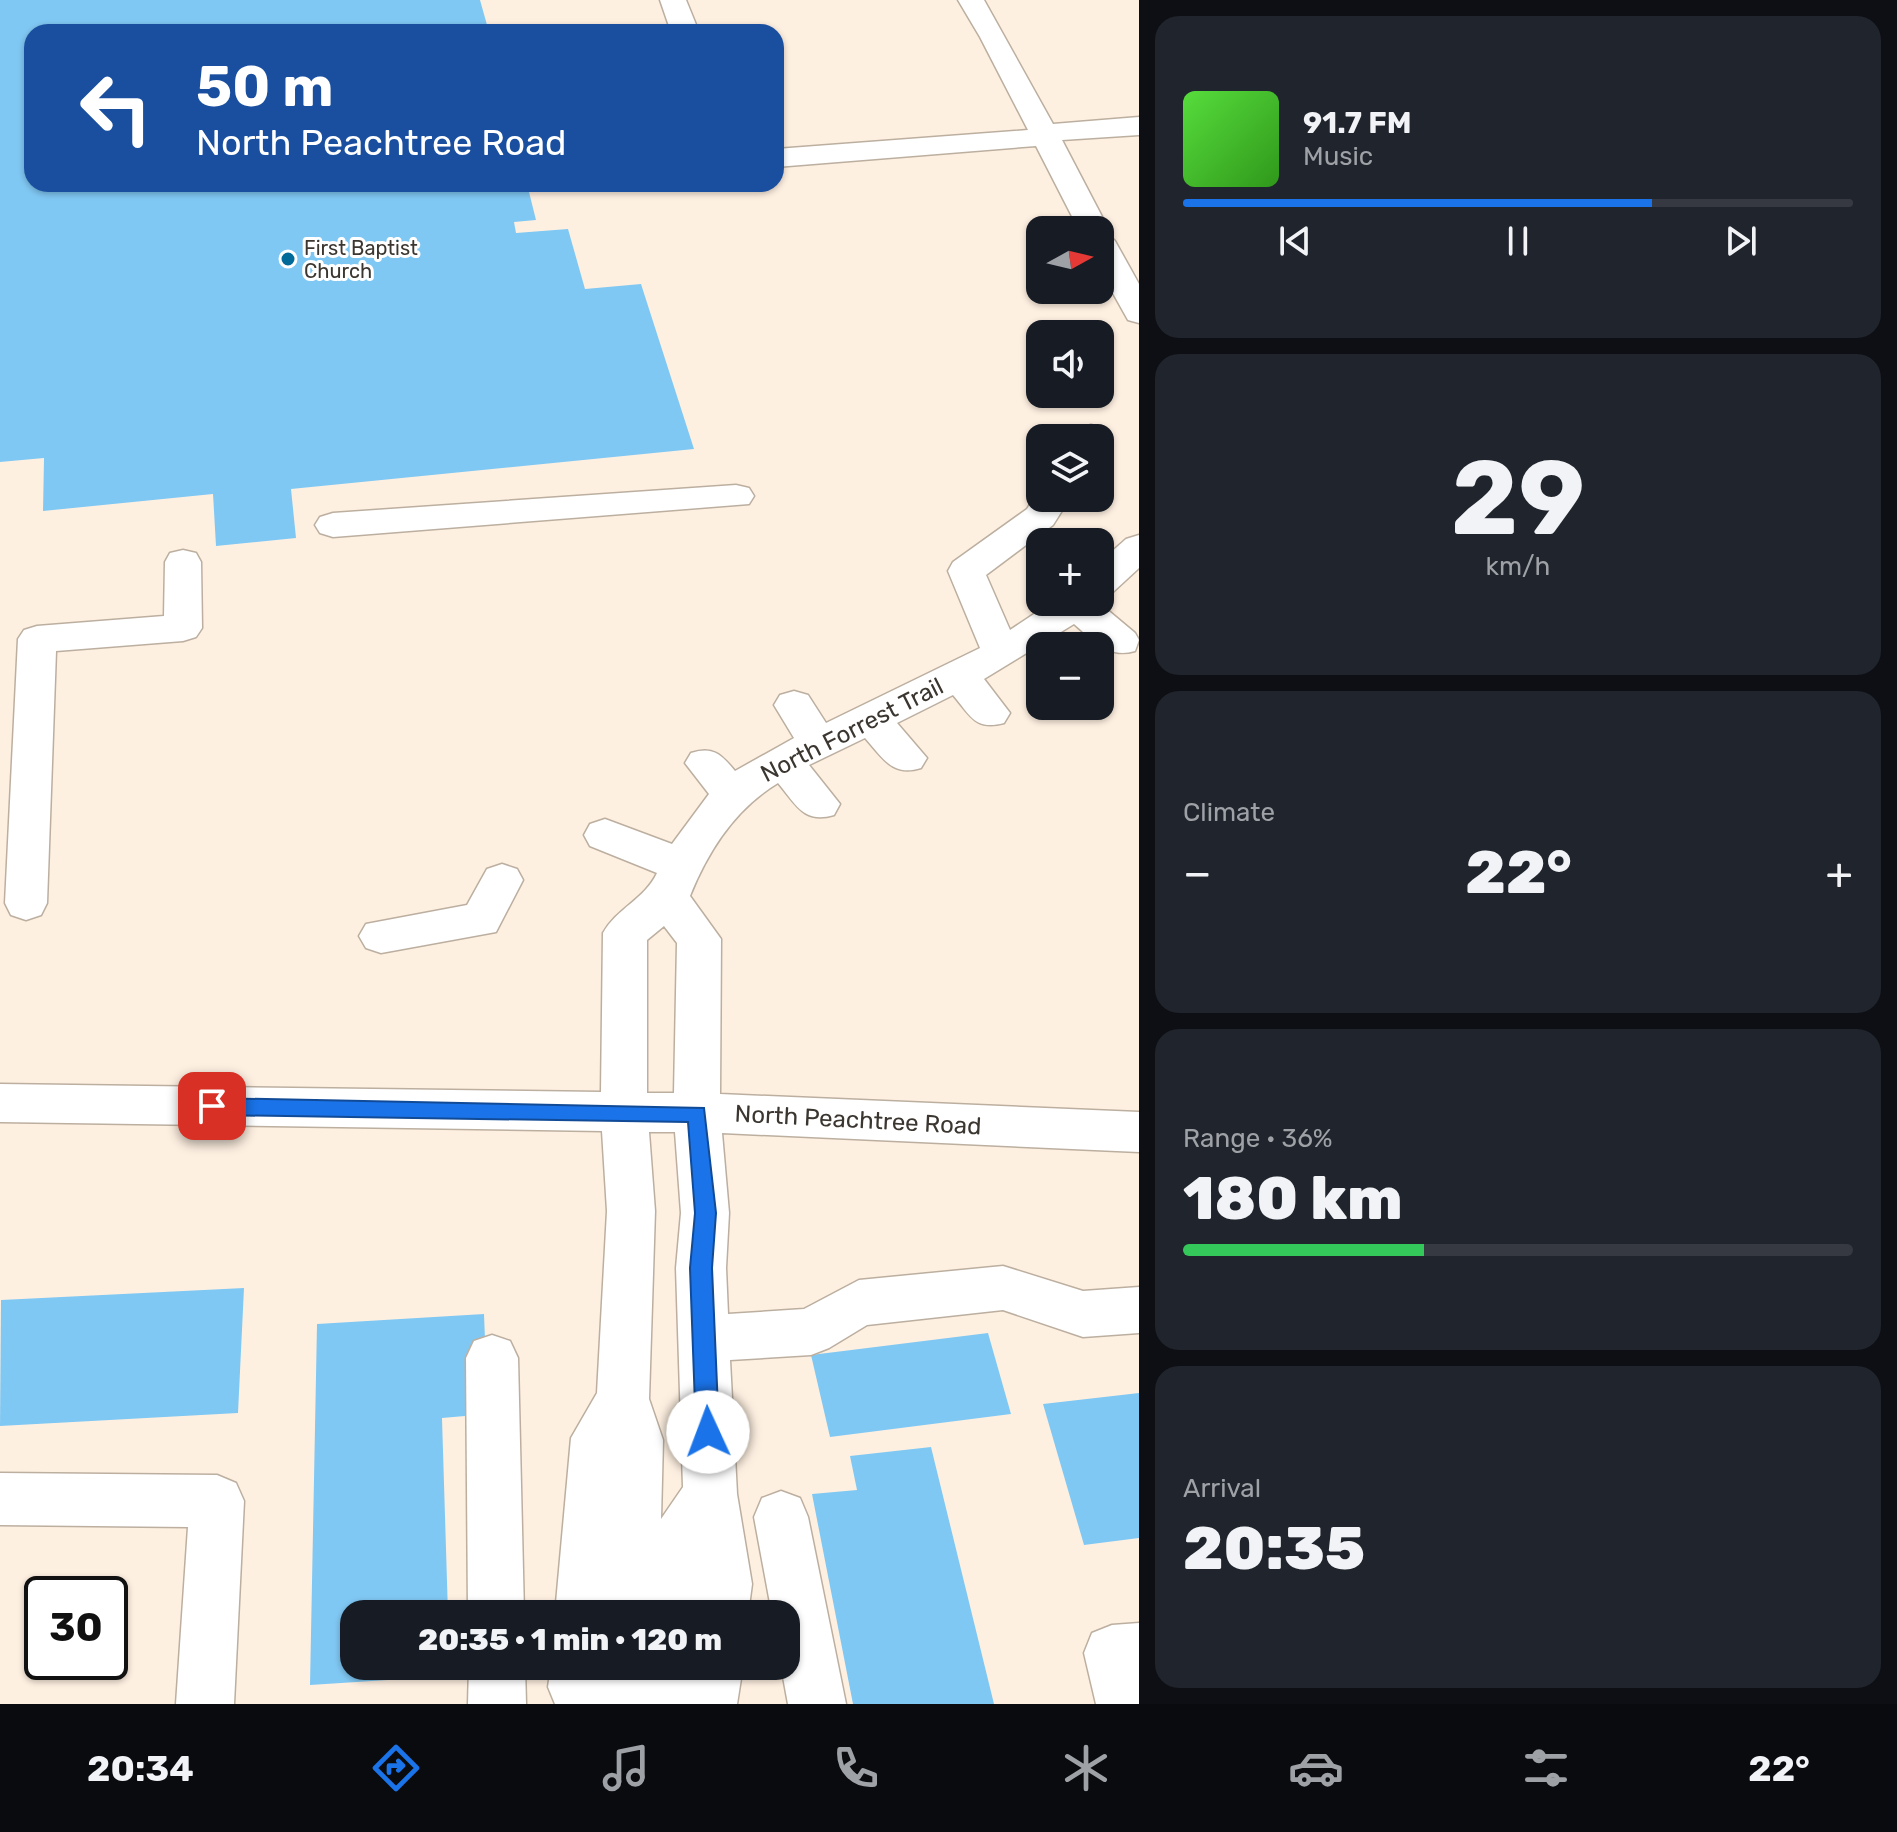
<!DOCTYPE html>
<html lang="en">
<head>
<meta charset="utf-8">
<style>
  body { margin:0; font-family:Rubik,sans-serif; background:#20242c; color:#f1f3f6; height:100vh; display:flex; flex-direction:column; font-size:30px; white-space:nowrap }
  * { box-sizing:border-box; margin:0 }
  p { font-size:26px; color:#9ea1a6 }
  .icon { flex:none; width:44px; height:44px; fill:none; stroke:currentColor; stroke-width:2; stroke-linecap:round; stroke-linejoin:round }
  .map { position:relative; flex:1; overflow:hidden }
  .drawer { display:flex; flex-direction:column; gap:16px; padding:16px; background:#0d0f14; width:758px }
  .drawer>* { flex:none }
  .top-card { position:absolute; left:24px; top:24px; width:760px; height:168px; border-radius:24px; box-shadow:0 2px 6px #0004; background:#1a4fa0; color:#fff; overflow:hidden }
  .needle { width:52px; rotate:82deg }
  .fabs { position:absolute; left:1026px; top:216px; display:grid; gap:16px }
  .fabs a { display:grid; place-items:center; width:88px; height:88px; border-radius:16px; background:#171b24; box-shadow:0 2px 6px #0004; font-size:40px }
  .speed { position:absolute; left:24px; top:1576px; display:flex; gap:16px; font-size:40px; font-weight:700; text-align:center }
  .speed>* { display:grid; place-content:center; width:104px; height:104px; border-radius:50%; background:#171b24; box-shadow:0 2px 6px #0004; line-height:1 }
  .speed .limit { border:4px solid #111; border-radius:12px; background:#fff; color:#111 }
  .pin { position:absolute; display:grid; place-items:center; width:68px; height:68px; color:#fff; margin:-34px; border-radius:16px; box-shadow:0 4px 12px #0006 }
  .me { position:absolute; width:88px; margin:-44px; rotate:358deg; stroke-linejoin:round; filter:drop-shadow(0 0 6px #0008) }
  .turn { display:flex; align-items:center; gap:28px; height:168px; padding:0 40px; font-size:36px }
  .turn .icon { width:104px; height:104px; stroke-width:2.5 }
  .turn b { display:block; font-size:56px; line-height:68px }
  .big { font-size:60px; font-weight:800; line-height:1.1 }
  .drawer .card { flex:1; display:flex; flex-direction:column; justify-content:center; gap:12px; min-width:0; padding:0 28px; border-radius:24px; background:#20242c }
  .drawer .dial { align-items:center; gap:0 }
  .dial b { font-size:104px; line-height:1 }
  .song { display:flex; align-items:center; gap:24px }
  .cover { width:96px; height:96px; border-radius:12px; background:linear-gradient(135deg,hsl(110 70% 55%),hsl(110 70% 35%)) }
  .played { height:8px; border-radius:4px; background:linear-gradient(90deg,#1a73e8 70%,#363941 70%) }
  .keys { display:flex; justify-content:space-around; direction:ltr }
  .heat { display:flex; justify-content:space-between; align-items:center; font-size:44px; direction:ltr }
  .charge { height:12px; border-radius:6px; background:linear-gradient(90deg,#34c759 36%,#363941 0) }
  .trip { position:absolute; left:340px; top:1600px; width:460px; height:80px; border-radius:24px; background:#171b24; box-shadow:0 2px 6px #0004; font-weight:800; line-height:80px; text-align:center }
  .tabs { display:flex; height:128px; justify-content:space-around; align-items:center; background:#090b0e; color:#9ea1a6 }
  .tabs .icon { width:56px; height:56px }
  .tabs .active { color:#1a73e8 }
  .tabs b { font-size:36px; color:#f1f3f6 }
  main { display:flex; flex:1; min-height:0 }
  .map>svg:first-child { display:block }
  .building { fill:#80c8f4 }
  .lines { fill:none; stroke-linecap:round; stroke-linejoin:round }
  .minor-casing { stroke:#bcafa0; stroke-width:3 }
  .minor { fill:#fff; fill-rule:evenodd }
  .route { fill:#1a73e8; stroke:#114b97; stroke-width:2 }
  .poi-dot { fill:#026a98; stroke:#fff; stroke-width:3 }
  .labels { text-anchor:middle; stroke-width:6; stroke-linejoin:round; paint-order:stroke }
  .far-poi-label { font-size:20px; fill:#3b3630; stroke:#fff; text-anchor:start }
  .street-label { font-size:24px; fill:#3b3630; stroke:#fff }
</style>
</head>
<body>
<main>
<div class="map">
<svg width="1139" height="1704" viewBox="0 0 1139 1704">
  <rect width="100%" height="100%" fill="#fef0e1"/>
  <g class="building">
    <path d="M0 0H480L489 32H32V184H527L536 220 514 222 516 233 568 229 585 289 641 284 694 449 291 489 296 538 216 546 213 494 43 511 44 458 0 462Z"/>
    <path d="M244 1288 238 1413 0 1426 1 1300Z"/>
    <path d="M484 1314 488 1414 442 1418 448 1614H354V1666H449L450 1676 310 1685 317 1324Z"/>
    <path d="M988 1333 1011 1414 830 1437 811 1355Z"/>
    <path d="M1139 1393V1538L1084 1545 1043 1404Z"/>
    <path d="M931 1447 994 1704H853L812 1494 857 1490 850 1456Z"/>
  </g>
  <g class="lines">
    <g class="minor-casing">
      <g id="minor">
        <path d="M660 0H686L699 32H671Z"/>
        <path d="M958 0H984L1053 124 1139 117V135L1062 140 1109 230 1107 233 1115 241 1139 284V323L1128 320 1100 270V230H1079L1036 146 776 167V149L1028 130 980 37Z"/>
        <path d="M1091 425 1103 428 1108 436 1101 446 1100 438H1072L1079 428Z"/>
        <path d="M736 485 749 488 754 496 749 504 333 537 320 533 315 525 320 517 333 513Z"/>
        <path d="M1039 490 1040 498H1070L1053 525 986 575 1010 630 1052 602H1098L1135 633 1139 640 1135 651C1108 659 1093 640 1074 624L984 679 1010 713 1004 723C975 731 970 715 953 695L897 723 927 758 921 768C892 777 883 758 865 738L809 765 840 804 834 815C803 824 796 804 778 783 735 809 708 851 690 896L721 939 720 1094 1139 1112V1152L722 1133 729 1213 726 1268 728 1314 804 1309 859 1280 1003 1266 1083 1291 1139 1287V1333L1083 1337 1003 1310 867 1325 829 1348 811 1355 730 1360 737 1494 752 1584 748 1614H555L571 1438 597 1393 607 1211 602 1131 0 1122V1084L601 1092 603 933C617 908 645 899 657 873L590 846 584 835 590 824 605 819 672 844 709 794 685 763 691 753C713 746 721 754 735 771L794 738 774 705 780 695 794 691 808 695 826 723 980 648 948 571 953 562 1027 509ZM664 926 677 943 674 1093H647V940ZM649 1132H675L681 1213 676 1268 683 1487 661 1519 663 1440 649 1399 655 1211Z"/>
        <path d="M1139 535V568L1113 592 1100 595V562L1126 539Z"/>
        <path d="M183 550 196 553 201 562 202 628 196 637 183 641 56 651 47 903 41 915 26 920 11 915 5 903 18 639 24 630 37 626 164 616 165 562 170 553Z"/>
        <path d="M502 864 517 869 523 880 496 932 381 953 366 948 359 936 366 924 467 905 487 869Z"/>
        <path d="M492 1335 510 1341 518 1358 524 1614H468L466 1358 474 1341Z"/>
        <path d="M0 1473 217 1475 236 1483 244 1501 234 1704H176L188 1527 0 1525Z"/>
        <path d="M781 1491 800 1498 808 1517 846 1704H788L781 1666H786V1614H772L754 1517 762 1498Z"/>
        <path d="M1139 1623V1704H1096L1084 1653 1092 1633 1112 1625Z"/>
        <path d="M469 1666H525L526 1704H468Z"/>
        <path d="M551 1666H743L737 1704H555L548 1687Z"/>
      </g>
    </g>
    <use href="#minor" class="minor"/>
  </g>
  <path class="route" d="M212 1098 704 1108 716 1213 712 1268 719 1432 716 1439 708 1443 700 1439 696 1432 690 1268 695 1213 688 1122 212 1115 205 1112 202 1106 205 1100Z"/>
  <circle class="poi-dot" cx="288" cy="259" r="8"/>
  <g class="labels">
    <g class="far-poi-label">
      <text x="304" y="255">First Baptist<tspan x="304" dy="23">Church</tspan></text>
    </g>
    <g class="street-label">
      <text transform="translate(852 730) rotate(-27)" y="8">North Forrest Trail</text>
      <text transform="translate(858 1120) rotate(3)" y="8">North Peachtree Road</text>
    </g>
  </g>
</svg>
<div class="fabs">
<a><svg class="needle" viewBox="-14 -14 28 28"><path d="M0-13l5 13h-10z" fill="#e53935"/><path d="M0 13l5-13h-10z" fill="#9ea1a6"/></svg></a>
<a><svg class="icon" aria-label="sound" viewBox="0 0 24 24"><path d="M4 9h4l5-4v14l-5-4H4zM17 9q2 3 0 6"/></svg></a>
<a><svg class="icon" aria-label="layers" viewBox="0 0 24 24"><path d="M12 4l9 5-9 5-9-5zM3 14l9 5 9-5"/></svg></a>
<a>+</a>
<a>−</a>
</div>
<div class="speed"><div class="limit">30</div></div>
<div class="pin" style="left:212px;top:1106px;background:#d93025"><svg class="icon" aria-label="arrive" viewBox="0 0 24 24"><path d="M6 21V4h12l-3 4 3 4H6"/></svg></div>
<svg class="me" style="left:708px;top:1432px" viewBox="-20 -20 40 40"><circle r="19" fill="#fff"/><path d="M0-13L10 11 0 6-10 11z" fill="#1a73e8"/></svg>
<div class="trip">20:35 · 1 min · 120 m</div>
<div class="top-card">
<div class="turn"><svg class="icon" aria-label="left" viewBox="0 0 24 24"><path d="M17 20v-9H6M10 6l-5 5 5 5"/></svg><div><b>50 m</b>North Peachtree Road</div></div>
</div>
</div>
<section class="drawer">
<div class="card">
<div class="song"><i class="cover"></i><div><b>91.7 FM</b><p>Music</p></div></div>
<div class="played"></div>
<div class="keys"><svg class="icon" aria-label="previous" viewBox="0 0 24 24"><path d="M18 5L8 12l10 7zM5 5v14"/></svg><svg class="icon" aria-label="pause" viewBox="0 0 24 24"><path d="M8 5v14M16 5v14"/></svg><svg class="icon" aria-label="next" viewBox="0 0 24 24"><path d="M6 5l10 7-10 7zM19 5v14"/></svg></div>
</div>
<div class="card dial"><b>29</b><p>km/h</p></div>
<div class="card"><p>Climate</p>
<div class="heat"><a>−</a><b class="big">22°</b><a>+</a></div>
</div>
<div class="card"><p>Range · 36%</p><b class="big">180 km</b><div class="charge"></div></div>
<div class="card"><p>Arrival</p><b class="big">20:35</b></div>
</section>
</main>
<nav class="tabs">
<b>20:34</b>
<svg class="icon active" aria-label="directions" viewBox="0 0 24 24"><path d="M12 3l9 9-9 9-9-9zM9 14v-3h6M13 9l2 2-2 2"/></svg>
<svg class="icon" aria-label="music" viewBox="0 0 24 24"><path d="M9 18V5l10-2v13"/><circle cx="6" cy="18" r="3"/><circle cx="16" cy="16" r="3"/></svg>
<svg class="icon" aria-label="phone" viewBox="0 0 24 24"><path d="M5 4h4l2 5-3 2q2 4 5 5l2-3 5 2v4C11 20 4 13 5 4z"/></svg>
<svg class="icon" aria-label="climate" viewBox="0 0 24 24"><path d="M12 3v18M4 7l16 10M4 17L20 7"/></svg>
<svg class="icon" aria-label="car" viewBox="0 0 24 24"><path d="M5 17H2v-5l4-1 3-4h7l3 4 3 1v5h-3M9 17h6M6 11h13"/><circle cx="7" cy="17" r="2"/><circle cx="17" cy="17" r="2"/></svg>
<svg class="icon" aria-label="filters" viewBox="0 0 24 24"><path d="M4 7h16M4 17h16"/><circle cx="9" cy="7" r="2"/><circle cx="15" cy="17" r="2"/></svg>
<b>22°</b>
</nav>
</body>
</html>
